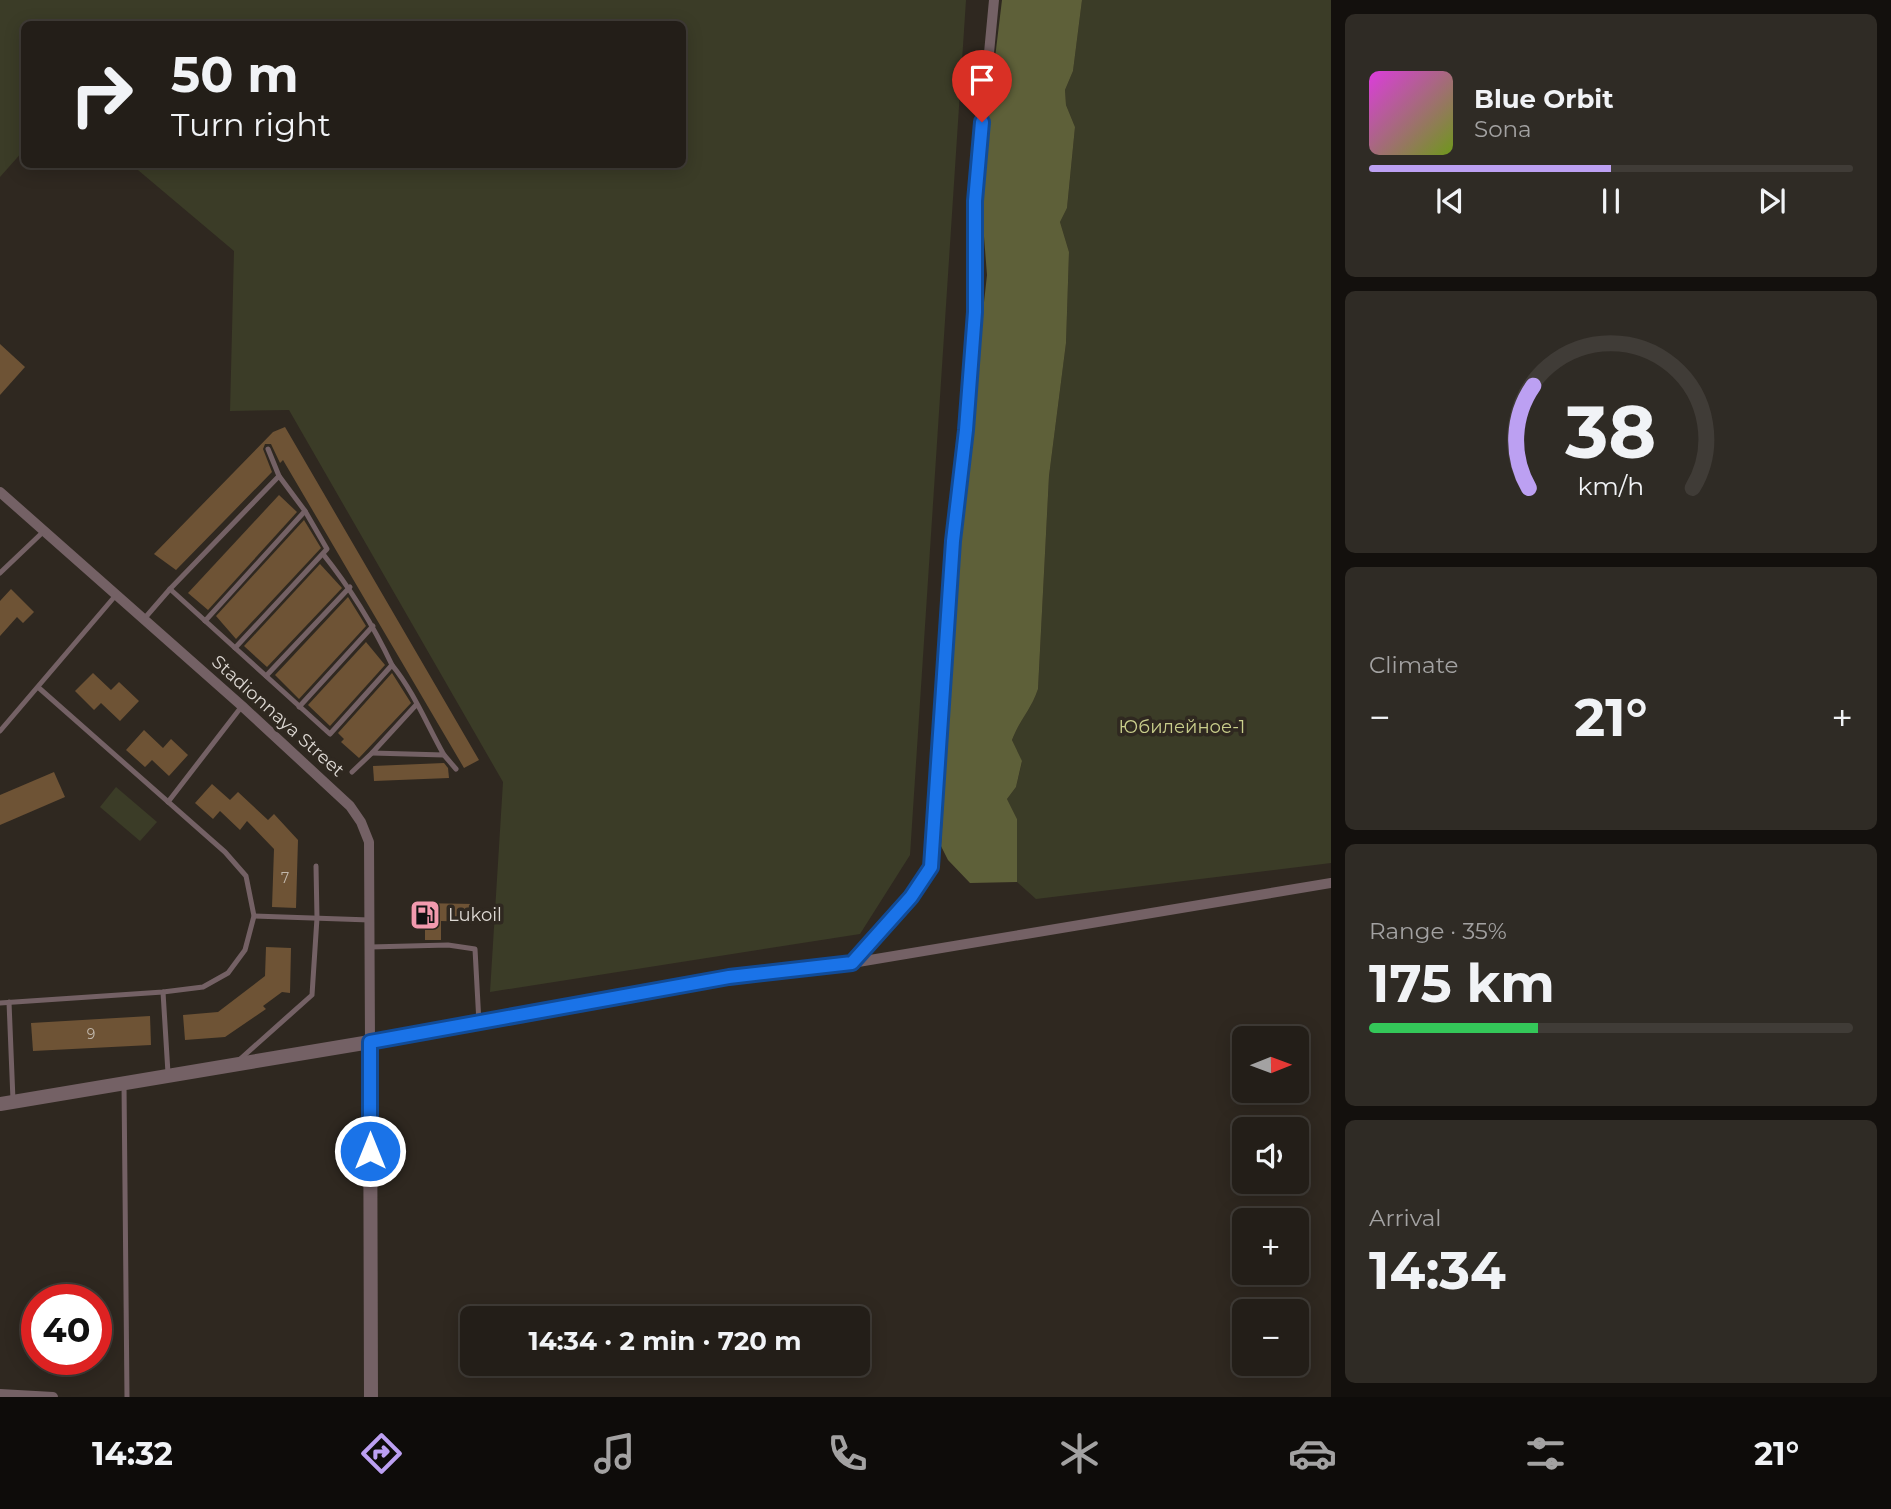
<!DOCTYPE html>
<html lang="en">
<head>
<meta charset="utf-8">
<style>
  body { margin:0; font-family:Montserrat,sans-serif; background:#2f2b25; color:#f1f3f6; height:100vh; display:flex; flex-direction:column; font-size:26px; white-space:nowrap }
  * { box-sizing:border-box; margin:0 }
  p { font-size:23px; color:#a3a2a2 }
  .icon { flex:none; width:38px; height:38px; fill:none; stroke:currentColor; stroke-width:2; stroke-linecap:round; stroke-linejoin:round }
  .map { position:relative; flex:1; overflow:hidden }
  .details { display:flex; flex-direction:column; gap:14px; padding:14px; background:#13100d; width:560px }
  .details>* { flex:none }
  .hud { position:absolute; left:21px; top:21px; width:665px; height:147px; border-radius:10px; box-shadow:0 4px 18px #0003,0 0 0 2px #403c37; background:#231e18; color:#f1f3f6; overflow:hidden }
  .needle { width:46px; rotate:89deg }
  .tools { position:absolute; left:1232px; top:1026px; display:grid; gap:14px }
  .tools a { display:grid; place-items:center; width:77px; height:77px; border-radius:10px; background:#231e18; box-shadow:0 4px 18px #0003,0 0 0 2px #403c37; font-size:35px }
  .speed { position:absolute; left:21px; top:1284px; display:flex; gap:14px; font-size:35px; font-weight:700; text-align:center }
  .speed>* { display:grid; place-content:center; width:91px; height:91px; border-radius:50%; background:#231e18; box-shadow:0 4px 18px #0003,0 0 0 2px #403c37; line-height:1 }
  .speed .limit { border:10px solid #d22; background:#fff; color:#111 }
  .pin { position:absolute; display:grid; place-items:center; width:60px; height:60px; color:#fff; margin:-72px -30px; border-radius:50% 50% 50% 0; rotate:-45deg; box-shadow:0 0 7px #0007 }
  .pin .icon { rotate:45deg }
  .me { position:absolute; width:77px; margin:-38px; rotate:0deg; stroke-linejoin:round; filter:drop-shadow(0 0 5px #0008) }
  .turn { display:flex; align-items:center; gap:24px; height:147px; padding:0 35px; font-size:32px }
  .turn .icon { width:91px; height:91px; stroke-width:2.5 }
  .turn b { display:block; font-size:49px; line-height:60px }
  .big { font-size:52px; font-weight:700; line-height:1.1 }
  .details .card { flex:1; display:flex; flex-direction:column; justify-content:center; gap:10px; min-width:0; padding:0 24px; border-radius:10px; background:#2f2b25 }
  .details .dial { align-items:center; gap:0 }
  .dial svg { height:182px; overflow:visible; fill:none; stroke:#403c37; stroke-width:7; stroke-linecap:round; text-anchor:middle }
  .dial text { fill:#f1f3f6; stroke:none }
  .song { display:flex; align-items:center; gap:21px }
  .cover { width:84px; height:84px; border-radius:10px; background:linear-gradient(135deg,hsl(300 70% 55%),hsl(80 70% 35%)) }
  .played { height:7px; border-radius:4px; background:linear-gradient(90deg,#bca0f2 50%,#403c37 50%) }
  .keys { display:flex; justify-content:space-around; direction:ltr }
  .heat { display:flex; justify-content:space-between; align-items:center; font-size:38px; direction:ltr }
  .charge { height:10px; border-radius:5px; background:linear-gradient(90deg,#34c759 35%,#403c37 0) }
  .trip { position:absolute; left:460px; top:1306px; width:410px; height:70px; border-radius:10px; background:#231e18; box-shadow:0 4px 18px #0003,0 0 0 2px #403c37; font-weight:700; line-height:70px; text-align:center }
  .tab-bar { display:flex; height:112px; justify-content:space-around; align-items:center; background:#0e0c0a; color:#a3a2a2 }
  .tab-bar .icon { width:49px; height:49px }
  .tab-bar .active { color:#bca0f2 }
  .tab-bar b { font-size:32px; color:#f1f3f6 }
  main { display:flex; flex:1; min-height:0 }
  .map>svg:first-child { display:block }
  .green { fill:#3b3c27 }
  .forest { fill:#5e6039 }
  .building { fill:#6e5335 }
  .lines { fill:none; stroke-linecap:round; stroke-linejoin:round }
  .service { stroke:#746165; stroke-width:5 }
  .minor { stroke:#746165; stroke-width:10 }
  .tertiary { stroke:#746165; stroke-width:14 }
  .route-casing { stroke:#114b97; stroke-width:18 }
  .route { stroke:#1a73e8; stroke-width:12 }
  .labels { text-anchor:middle; stroke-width:7; stroke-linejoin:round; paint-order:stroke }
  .number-label { font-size:14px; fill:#c2b8ac }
  .street-label { font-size:18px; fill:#ded9d4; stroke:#2f2820 }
  .park-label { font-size:18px; fill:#cacf8c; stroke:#2f2820 }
  .poi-label { font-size:18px; fill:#ded9d4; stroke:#2f2820; text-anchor:start }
</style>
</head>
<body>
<main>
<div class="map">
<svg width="1331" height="1397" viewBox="0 0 1331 1397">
  <rect width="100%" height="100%" fill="#2f2820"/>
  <g class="green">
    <path d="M0 0H966L910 855 860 934 490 992 503 782 289 410 230 411 234 251 132 165 682 164V24H24V150L0 177Z"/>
    <path d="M1082 0H1331V863L1036 899 1017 882V819L1007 799 1016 787 1022 762 1012 740C1020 719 1031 710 1038 689L1049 476 1066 343 1069 252 1060 222 1067 208 1075 127 1066 105 1065 90 1073 71Z"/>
    <path d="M116 787 157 822 140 841 100 807Z"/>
  </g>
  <path class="forest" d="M1002 0H1082L1073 71 1065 90 1066 105 1075 127 1067 208 1060 222 1069 252 1066 343 1049 476 1038 689C1031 710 1020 719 1012 740L1022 761 1016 787 1007 799 1017 819V882L970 883 948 860 941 846 960 520 987 275 982 211 984 149Z"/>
  <g class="building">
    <path d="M0 344 25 367 0 395Z"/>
    <path d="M285 427 479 760 464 768 283 460 280 463 271 444H265L263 449 272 472 176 570 154 554 273 432Z"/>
    <path d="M279 495 297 512 208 610 188 593Z"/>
    <path d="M304 520 321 548 236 639 216 616Z"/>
    <path d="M320 564 342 588 267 667 244 646Z"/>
    <path d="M11 589 34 612 23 623 17 617 0 636V601Z"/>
    <path d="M348 597 366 626 299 699 275 675Z"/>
    <path d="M366 642 385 665 330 726 308 705Z"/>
    <path d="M93 673 111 690 119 682 139 701 120 721 101 703 94 710 75 691Z"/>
    <path d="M392 673 411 703 359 758 341 742 344 739 338 733Z"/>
    <path d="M144 730 163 748 171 739 188 755 169 776 152 760 145 767 126 750Z"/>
    <path d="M444 763 448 768 449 778 374 781 373 766Z"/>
    <path d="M54 772 65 797 0 825V795Z"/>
    <path d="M212 784 230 800 238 792 268 820 274 814 298 840 296 908 272 907 274 849 247 821 240 830 220 811 213 819 195 803Z"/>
    <path d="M419 903 473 904V922L441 921V940H425V921H418Z"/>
    <path d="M266 947 291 948 290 993 282 992 263 1006 266 1009 225 1037 185 1040 183 1015 218 1012 265 976Z"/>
    <path d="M150 1016 151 1045 33 1051 31 1023Z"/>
  </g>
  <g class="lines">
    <g class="service">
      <path d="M268 449 279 476"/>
      <path d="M323 554C351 589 373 625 392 665"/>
      <path d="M0 573 43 532"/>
      <path d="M170 589 330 734 392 665C414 692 427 725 444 755L372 753 416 705"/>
      <path d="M144 619 170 589 279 476 305 511 205 621"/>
      <path d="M235 648 327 549 305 511"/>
      <path d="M266 676 350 587"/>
      <path d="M299 707 373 626"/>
      <path d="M0 731 116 595"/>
      <path d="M444 755 456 769"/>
      <path d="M352 772 372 753"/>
      <path d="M168 802 242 706"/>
      <path d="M254 916 370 920"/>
      <path d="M370 947 448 945 475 949 479 1023"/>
      <path d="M163 992 168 1073"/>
      <path d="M9 1002 13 1100"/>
      <path d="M0 1003 163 992 203 987 228 973 245 950 254 916 246 876 225 852 39 688"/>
      <path d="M238 1061 312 995 317 918 316 866"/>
      <path d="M124 1084 127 1397"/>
    </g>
    <g class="minor">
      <path d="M0 492 242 706 350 806 361 822 369 842 370 1042 729 977 852 963 1331 883"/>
      <path d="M852 963 911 897 931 867 953 541 966 430 976 288 975 201 994 0"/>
      <path d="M0 1394 53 1397"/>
    </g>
    <path class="tertiary" d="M0 1104 370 1042 371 1397"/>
  </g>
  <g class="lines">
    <g class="route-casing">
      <path id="route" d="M370 1151V1042L729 977 852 963 911 897 931 867 953 541 966 430 975 312V201L982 122"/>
    </g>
    <use href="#route" class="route"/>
  </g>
  <defs>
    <g id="fuel-square" transform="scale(1.575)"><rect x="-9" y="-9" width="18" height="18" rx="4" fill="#f29aae" stroke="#2f2820"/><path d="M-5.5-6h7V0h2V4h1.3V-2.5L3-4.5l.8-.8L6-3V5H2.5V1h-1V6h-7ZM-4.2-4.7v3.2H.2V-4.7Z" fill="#111"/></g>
  </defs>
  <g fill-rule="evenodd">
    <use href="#fuel-square" x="425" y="915"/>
  </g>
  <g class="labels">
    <g class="number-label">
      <text x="285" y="883">7</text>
      <text x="91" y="1039">9</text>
    </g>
    <g class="street-label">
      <text transform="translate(278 716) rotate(42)" y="6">Stadionnaya Street</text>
    </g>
    <g class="park-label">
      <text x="1182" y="733">Юбилейное-1</text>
    </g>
    <g class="poi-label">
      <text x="448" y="921">Lukoil</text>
    </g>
  </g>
</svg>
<div class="tools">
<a><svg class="needle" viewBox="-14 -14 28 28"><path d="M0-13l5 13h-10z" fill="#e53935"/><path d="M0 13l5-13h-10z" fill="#a3a2a2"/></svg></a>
<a><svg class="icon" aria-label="sound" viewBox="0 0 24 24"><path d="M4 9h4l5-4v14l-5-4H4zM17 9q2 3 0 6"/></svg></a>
<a>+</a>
<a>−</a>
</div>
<div class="speed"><div class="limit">40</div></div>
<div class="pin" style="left:982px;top:122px;background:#d93025"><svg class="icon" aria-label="arrive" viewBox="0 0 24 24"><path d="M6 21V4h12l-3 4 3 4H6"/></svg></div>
<svg class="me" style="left:370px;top:1151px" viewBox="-20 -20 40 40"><circle r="17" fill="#1a73e8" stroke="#fff" stroke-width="3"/><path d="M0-11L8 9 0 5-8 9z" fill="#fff"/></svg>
<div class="trip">14:34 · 2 min · 720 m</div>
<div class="hud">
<div class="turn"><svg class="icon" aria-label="right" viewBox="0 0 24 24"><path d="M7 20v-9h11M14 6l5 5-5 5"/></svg><div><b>50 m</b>Turn right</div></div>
</div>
</div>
<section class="details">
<div class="card">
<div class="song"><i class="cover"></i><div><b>Blue Orbit</b><p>Sona</p></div></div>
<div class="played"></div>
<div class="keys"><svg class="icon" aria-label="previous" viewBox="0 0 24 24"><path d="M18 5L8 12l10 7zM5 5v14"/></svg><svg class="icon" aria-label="pause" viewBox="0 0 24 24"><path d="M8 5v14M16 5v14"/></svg><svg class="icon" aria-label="next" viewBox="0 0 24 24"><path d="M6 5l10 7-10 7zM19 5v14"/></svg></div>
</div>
<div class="card dial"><svg viewBox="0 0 100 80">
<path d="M14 69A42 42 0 1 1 86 69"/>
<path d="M14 69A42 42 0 0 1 16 24" stroke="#bca0f2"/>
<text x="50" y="56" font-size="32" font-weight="700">38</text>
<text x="50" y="72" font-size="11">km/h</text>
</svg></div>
<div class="card"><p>Climate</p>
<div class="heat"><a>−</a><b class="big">21°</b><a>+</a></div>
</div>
<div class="card"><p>Range · 35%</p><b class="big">175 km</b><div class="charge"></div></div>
<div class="card"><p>Arrival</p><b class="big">14:34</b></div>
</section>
</main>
<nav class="tab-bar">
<b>14:32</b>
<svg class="icon active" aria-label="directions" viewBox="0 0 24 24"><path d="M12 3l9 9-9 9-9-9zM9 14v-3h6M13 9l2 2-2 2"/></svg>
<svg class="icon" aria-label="music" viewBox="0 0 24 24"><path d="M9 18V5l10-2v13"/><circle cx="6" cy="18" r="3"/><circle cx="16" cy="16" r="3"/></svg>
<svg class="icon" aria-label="phone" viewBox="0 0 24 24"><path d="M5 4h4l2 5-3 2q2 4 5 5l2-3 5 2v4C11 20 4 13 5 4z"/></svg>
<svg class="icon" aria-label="climate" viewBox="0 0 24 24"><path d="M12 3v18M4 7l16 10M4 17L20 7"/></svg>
<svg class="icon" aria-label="car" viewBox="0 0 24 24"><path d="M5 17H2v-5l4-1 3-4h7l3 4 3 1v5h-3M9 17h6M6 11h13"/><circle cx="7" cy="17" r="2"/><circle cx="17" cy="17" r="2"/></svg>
<svg class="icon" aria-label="filters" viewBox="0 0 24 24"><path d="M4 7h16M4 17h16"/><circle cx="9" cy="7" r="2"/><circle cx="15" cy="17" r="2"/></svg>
<b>21°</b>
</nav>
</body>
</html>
